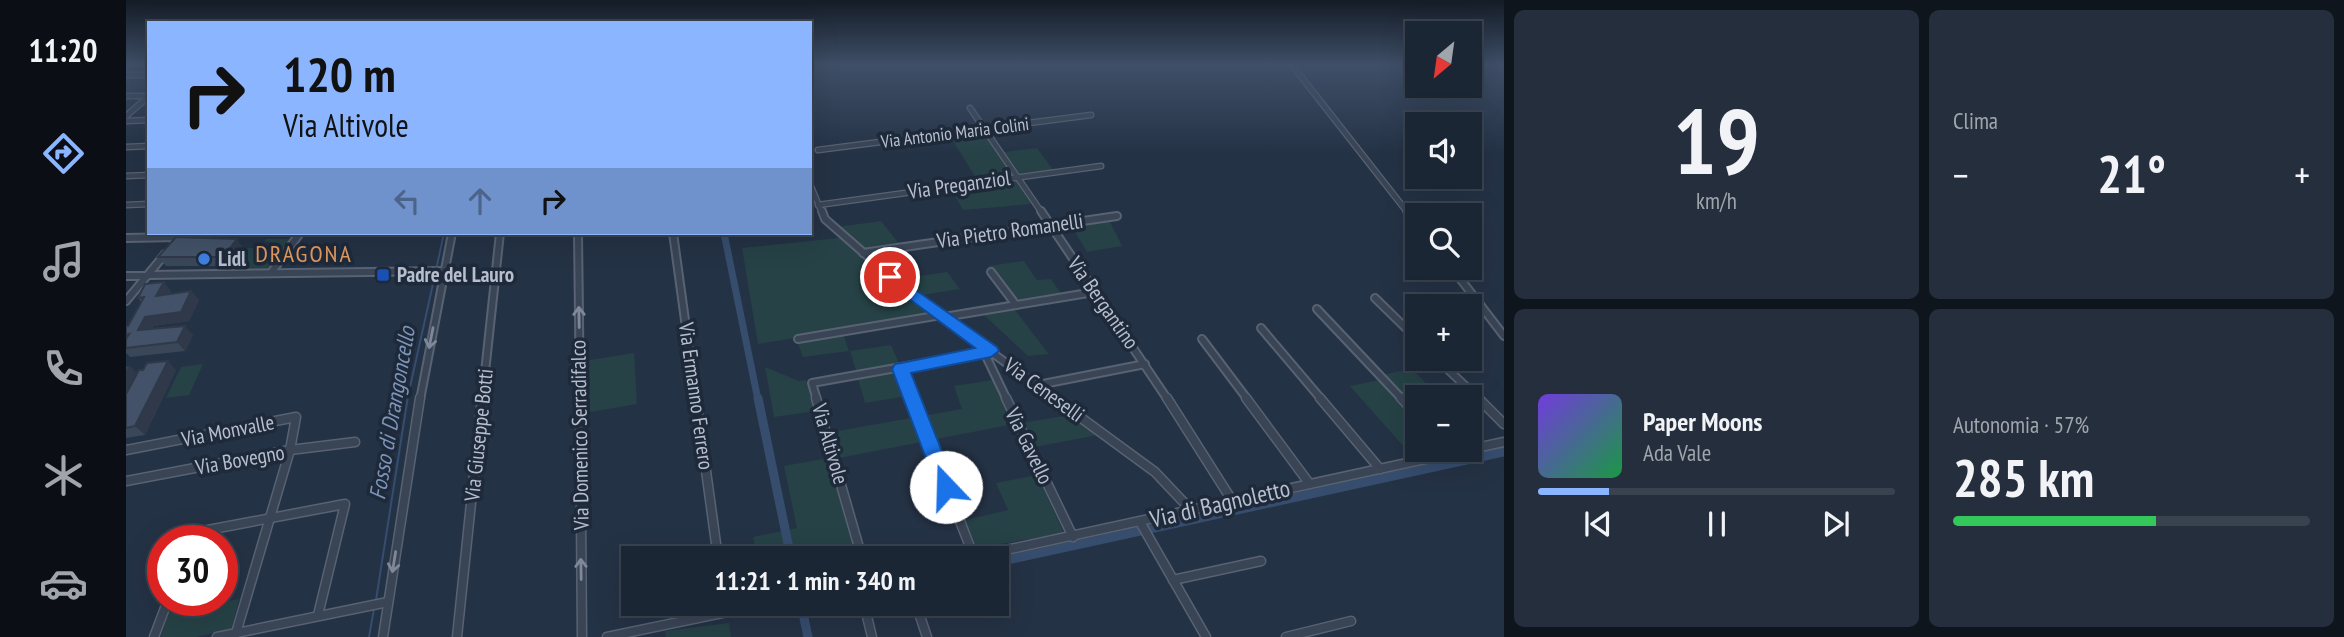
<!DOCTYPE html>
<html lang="it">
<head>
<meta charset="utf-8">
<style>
  body { margin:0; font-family:"PT Sans Narrow",sans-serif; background:#242e3c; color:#f1f3f6; height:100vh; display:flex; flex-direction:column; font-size:26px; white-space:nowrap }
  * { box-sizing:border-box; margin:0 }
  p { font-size:23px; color:#a0a5ac }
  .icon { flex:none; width:38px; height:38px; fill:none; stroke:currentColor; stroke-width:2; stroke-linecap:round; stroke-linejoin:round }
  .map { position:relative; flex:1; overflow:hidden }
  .side { display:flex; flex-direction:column; gap:10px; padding:10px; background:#0f151d; width:840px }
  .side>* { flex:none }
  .guide { position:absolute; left:21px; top:21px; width:665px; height:214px; border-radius:0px; box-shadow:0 7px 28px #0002,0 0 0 2px #39434f; background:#8bb6ff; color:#111; overflow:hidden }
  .needle { width:46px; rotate:209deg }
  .controls { position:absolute; left:1279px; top:21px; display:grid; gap:14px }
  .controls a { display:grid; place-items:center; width:77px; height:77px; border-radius:0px; background:#1b2634; box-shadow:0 7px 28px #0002,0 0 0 2px #39434f; font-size:35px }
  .speed { position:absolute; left:21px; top:525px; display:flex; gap:14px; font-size:35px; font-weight:700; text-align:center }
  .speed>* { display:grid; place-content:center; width:91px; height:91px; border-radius:50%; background:#1b2634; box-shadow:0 7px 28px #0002,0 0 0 2px #39434f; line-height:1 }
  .speed .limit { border:10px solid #d22; background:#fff; color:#111 }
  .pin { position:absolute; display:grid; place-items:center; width:60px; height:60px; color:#fff; margin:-30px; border:4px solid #fff; border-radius:50%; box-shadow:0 2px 7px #0007 }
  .me { position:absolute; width:77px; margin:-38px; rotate:339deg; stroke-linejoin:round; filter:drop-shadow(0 0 5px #0008) }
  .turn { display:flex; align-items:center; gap:24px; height:147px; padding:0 21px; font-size:32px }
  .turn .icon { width:91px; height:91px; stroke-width:2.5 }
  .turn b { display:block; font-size:49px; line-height:60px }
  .lanes { display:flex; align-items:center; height:66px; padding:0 21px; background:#0003; justify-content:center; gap:35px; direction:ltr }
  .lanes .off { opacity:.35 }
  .big { font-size:52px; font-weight:700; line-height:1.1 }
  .side .widget { flex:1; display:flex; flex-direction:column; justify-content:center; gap:10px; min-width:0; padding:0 24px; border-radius:10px; background:#242e3c }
  .side .dial { align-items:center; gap:0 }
  .dial b { font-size:91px; line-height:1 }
  .song { display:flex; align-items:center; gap:21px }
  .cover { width:84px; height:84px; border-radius:10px; background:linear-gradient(135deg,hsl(260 70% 55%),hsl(140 70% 35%)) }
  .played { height:7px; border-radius:4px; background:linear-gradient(90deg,#8bb6ff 20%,#39434f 20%) }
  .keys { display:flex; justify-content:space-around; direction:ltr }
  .heat { display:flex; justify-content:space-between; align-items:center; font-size:38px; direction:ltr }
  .charge { height:10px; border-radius:5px; background:linear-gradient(90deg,#34c759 57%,#39434f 0) }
  .side .tiles { flex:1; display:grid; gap:10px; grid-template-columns:repeat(2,1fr) }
  .trip { position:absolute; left:495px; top:546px; width:388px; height:70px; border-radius:0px; background:#1b2634; box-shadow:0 7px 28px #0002,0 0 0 2px #39434f; font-weight:700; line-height:70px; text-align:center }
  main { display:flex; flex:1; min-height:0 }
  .dock { display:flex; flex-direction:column; width:126px; justify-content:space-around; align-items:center; background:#0b0f15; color:#a0a5ac }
  .dock .icon { width:49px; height:49px }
  .dock .selected { color:#8bb6ff }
  .dock b { font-size:32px; color:#f1f3f6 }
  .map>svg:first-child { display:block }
  .green { fill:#264246 }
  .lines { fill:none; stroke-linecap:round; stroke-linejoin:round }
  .stream { stroke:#364d6e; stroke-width:2 }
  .canal-far1 { stroke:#364d6e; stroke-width:7 }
  .canal { stroke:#364d6e; stroke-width:9 }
  .street-far2-casing { stroke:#586272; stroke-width:7 }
  .street-far1-casing { stroke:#586272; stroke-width:10 }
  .street-casing { stroke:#586272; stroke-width:11 }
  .street-far2 { stroke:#394455; stroke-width:4.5 }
  .street-far1 { stroke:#394455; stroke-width:6 }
  .street { stroke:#394455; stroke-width:8 }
  .wall { fill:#3a4759 }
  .shaded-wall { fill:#2f3949 }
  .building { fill:#435268; stroke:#2f3949; stroke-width:2 }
  .oneway { stroke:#7e8898 }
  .route { fill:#1a73e8; stroke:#114b97; stroke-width:2 }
  .shop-dot { fill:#3f7fe0; stroke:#1e293a; stroke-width:2.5 }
  .transit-dot { fill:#1a4fb4; stroke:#1e293a; stroke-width:2.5 }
  .labels { text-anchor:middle; stroke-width:7; stroke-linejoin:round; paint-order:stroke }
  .far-street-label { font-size:18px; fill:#b7bfce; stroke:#1e293a }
  .street-label { font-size:21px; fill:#b7bfce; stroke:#1e293a }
  .poi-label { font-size:21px; font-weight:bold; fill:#b7bfce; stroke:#1e293a; text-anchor:start }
  .water-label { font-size:23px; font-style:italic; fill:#7c95b8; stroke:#1e293a }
  .quarter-label { font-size:24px; letter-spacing:2px; fill:#e1995f; stroke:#1e293a }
  .near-street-label { font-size:24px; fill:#b7bfce; stroke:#1e293a }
</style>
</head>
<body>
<main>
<nav class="dock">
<b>11:20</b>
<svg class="icon selected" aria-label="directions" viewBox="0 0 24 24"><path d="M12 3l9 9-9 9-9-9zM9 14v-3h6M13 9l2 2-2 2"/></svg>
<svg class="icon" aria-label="music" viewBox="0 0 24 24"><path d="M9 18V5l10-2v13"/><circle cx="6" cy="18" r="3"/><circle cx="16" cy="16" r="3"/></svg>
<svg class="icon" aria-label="phone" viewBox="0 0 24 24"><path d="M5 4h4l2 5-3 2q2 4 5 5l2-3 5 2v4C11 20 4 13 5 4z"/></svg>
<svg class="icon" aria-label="climate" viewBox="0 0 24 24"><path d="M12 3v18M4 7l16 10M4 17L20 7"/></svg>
<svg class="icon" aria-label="car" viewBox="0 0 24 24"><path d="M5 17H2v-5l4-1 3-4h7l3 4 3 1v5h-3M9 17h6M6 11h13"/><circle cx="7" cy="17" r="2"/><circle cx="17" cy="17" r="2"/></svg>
</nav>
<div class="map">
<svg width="1378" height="637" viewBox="0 0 1378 637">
  <rect width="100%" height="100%" fill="#243245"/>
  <g class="green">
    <path d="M858 131 888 177 852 181 824 136Z"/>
    <path d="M911 148 928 171 894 175 878 152Z"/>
    <path d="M890 180 905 204 837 210 825 189Z"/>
    <path d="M983 220 996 246 961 252 945 225Z"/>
    <path d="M755 221 774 245 738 250 711 227Z"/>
    <path d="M713 238 808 313 715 328 723 351 677 357 670 338 632 344 616 248Z"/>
    <path d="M140 239H166L142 269H104L107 265 105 264 117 248H142L146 242H138Z"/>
    <path d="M898 261 911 280 925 279 936 295 893 301 862 266Z"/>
    <path d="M821 272 834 289 796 295 773 279Z"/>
    <path d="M888 309 923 354 902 356 858 315Z"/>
    <path d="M765 345 774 366 731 373 724 351Z"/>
    <path d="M508 353 511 404 459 413 458 361Z"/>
    <path d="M77 364 63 395 40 398 55 367Z"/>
    <path d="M639 367 673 381 680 380 690 411 648 417Z"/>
    <path d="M1286 369 1313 397H1292L1291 413 1256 375Z"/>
    <path d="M770 372 780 396 739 403 732 379Z"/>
    <path d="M867 380 888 424 713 458 706 432 836 409 828 386Z"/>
    <path d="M1254 380 1291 421 1292 450H1318L1287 457 1224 386Z"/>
    <path d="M945 415 972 435 909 447 895 423Z"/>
    <path d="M702 458 731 558H631L627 537 671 528 658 466Z"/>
    <path d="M911 475 938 533 851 548 839 520 882 510 870 483Z"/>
    <path d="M113 599 105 629 70 637H35L43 613 62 609 65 600H80L79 606Z"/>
    <path d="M603 623 605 637H540L539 631Z"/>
  </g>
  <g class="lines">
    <g class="stream">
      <path d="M310 270 318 233"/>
      <path d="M250 600 282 396 309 275"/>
      <path d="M243 637 248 609"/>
    </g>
    <path class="canal-far1" d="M598 233 632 400"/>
    <g class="canal">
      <path d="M632 398 665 558"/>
      <path d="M872 562 1378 452"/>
      <path d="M675 604 682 637"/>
    </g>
    <g class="street-far2-casing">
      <g id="street-far2">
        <path d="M1166 65 1282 213"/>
        <path d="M0 75H23"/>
        <path d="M0 96H23"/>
        <path d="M844 108 916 213"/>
        <path d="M0 116 23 96"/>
        <path d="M0 121 23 120"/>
        <path d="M0 147 23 146"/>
        <path d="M692 150 965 115"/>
        <path d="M0 176 23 175"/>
        <path d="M684 184 696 213"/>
        <path d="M0 205 23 204"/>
        <path d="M692 205 975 166"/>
      </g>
    </g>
    <g class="street-far1-casing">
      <g id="street-far1">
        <path d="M696 211 699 219 780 290 931 400"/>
        <path d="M915 211 1042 400"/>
        <path d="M1281 211 1292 226"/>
        <path d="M452 233 454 400"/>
        <path d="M547 233 570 400"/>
        <path d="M0 238 53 237"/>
        <path d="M48 243 57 233"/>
        <path d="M737 253 991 216"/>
        <path d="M1326 268 1378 336"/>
        <path d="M865 272 890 305"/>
        <path d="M145 273 174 233"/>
        <path d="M22 275 318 271"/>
        <path d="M0 276H21"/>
        <path d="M1249 298 1292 340"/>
        <path d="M0 301 39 254"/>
        <path d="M1191 309 1277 400"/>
        <path d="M818 317 968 292"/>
        <path d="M1135 328 1196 400"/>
        <path d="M672 339 815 315"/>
        <path d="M1076 339 1122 400"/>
        <path d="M859 354 881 400"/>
        <path d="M1311 359 1354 400"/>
        <path d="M775 369 787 400"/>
        <path d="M912 385 1019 364"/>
        <path d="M294 400 326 233"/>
        <path d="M356 400 374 233"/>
        <path d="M691 400 686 383 865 351"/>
      </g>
    </g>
    <g class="street-casing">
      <g id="street">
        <path d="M454 398 456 637"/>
        <path d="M570 398 592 558"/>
        <path d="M690 398 736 558"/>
        <path d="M786 398 848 557"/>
        <path d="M880 398 947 537"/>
        <path d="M928 398 1029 472 1065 510"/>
        <path d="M1041 398 1107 502"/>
        <path d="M1120 398 1183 483"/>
        <path d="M1194 398 1254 469"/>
        <path d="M1275 398 1292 416"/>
        <path d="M1352 398 1378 424"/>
        <path d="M0 450 170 417 164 450 110 633"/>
        <path d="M0 481 164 450 229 442"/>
        <path d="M1014 522 1080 637"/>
        <path d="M64 541 66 533 219 504 192 615"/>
        <path d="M843 558 1378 442"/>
        <path d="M1047 580 1135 561"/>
        <path d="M738 604 746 637"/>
        <path d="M790 604 801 637"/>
        <path d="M28 637 42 600"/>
        <path d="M91 637 262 602"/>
        <path d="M257 637 294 398"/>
        <path d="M331 637 356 398"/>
        <path d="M481 637 640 604"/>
        <path d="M1160 637 1225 621"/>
      </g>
    </g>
    <use href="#street-far2" class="street-far2"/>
    <use href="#street-far1" class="street-far1"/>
    <use href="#street" class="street"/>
  </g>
  <g class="wall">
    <path d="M117 248 104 266H40L32 257Z"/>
    <path d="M45 291 44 294 65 291 73 300 63 321 27 326 26 329 67 335 59 351 4 357 0 353V326H2L15 302 12 298Z"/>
    <path d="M0 366 11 374 50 370 19 435 0 438Z"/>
  </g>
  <g class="shaded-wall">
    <path d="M111 239 117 248 104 266 97 257Z"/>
    <path d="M38 282 45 291 38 305 30 296Z"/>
    <path d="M65 291 73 300 63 321 27 326 21 339 12 330 19 317Z"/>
    <path d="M59 326 67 335 59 351 51 342Z"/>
    <path d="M42 361 50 370 19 435 9 426Z"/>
    <path d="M3 365 12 374 0 395V371Z"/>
  </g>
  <g class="building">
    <path d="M50 237 111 239 97 257H32Z"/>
    <path d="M38 282 30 296 65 291 55 312 19 317 12 330 59 326 51 342 0 348V339L3 334 0 335V326H2L18 297 12 298 19 284Z"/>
    <path d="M42 361 9 426 0 428V394L13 370H17L21 363Z"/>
  </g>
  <defs><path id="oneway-shaft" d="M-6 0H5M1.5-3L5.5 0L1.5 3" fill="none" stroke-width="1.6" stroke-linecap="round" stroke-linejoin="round" transform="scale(1.75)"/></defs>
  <g class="oneway">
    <use href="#oneway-shaft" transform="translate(453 317) rotate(-91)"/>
    <use href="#oneway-shaft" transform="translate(305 338) rotate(101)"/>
    <use href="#oneway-shaft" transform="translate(268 562) rotate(99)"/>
    <use href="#oneway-shaft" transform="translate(455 569) rotate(-91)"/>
  </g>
  <linearGradient id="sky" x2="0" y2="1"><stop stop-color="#141c26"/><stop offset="0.42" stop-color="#3f4f68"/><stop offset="1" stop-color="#3f4f68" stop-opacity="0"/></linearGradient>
  <rect width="1378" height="154" fill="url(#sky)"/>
  <path class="route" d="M764 272 871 347 873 351 865 357 785 373 830 487 827 493 820 495 814 493 811 487 766 369 769 364 775 363 849 348 758 280 756 277 758 273Z"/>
  <circle class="shop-dot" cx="78" cy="259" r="7"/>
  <rect class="transit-dot" x="250" y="268" width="14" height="14" rx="3.5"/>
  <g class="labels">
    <g class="far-street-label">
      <text transform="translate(829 133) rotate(-7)" y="6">Via Antonio Maria Colini</text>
    </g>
    <g class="street-label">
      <text transform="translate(833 185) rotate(-8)" y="7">Via Preganziol</text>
      <text transform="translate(884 231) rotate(-8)" y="7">Via Pietro Romanelli</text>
      <text transform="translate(977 303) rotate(55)" y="7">Via Bergantino</text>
      <text transform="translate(918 390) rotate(36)" y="7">Via Ceneselli</text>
      <text transform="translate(570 396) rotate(82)" y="7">Via Ermanno Ferrero</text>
      <text transform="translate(102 431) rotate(-11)" y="7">Via Monvalle</text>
      <text transform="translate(353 435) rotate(-84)" y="7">Via Giuseppe Botti</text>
      <text transform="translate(454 435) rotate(-91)" y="7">Via Domenico Serradifalco</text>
      <text transform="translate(704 444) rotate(74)" y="7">Via Altivole</text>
      <text transform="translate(903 446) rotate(64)" y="7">Via Gavello</text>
      <text transform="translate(114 460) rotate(-10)" y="7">Via Bovegno</text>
    </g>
    <g class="poi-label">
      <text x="92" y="266">Lidl</text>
      <text x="271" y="282">Padre del Lauro</text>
    </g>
    <g class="water-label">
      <text transform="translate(266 413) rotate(-80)" y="8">Fosso di Drangoncello</text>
    </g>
    <g class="quarter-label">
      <text x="178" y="262">DRAGONA</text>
    </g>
    <g class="near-street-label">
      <text transform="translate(1094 504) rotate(-13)" y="8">Via di Bagnoletto</text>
    </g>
  </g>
</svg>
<div class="controls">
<a><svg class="needle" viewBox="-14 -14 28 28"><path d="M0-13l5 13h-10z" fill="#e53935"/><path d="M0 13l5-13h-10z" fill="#a0a5ac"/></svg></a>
<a><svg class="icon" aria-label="sound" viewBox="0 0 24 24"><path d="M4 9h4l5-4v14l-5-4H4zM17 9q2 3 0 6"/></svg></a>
<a><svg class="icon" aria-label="search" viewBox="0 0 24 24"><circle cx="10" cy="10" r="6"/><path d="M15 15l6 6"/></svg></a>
<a>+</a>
<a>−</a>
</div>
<div class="speed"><div class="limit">30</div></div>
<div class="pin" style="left:764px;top:277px;background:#d93025"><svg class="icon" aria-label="arrive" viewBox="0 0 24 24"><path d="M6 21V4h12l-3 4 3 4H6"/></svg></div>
<svg class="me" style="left:820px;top:487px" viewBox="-20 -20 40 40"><circle r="19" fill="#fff"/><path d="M0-13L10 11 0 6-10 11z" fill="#1a73e8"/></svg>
<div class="trip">11:21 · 1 min · 340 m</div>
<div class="guide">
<div class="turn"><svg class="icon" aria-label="right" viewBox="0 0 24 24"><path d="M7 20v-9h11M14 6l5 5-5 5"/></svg><div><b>120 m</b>Via Altivole</div></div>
<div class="lanes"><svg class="icon off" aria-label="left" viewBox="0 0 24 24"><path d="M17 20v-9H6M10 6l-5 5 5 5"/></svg><svg class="icon off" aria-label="ahead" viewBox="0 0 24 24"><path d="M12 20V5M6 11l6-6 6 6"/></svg><svg class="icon" aria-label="right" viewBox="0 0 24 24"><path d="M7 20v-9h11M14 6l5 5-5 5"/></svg></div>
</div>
</div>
<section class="side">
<div class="tiles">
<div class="widget dial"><b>19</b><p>km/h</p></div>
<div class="widget"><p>Clima</p>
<div class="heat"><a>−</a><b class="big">21°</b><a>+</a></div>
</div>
<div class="widget">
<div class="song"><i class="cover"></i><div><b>Paper Moons</b><p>Ada Vale</p></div></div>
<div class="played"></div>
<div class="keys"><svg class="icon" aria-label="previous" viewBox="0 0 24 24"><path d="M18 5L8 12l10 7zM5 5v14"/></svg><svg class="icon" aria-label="pause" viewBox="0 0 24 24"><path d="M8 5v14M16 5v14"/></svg><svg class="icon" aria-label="next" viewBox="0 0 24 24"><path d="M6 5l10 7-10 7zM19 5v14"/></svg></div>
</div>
<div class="widget"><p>Autonomia · 57%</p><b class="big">285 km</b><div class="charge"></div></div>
</div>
</section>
</main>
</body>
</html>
